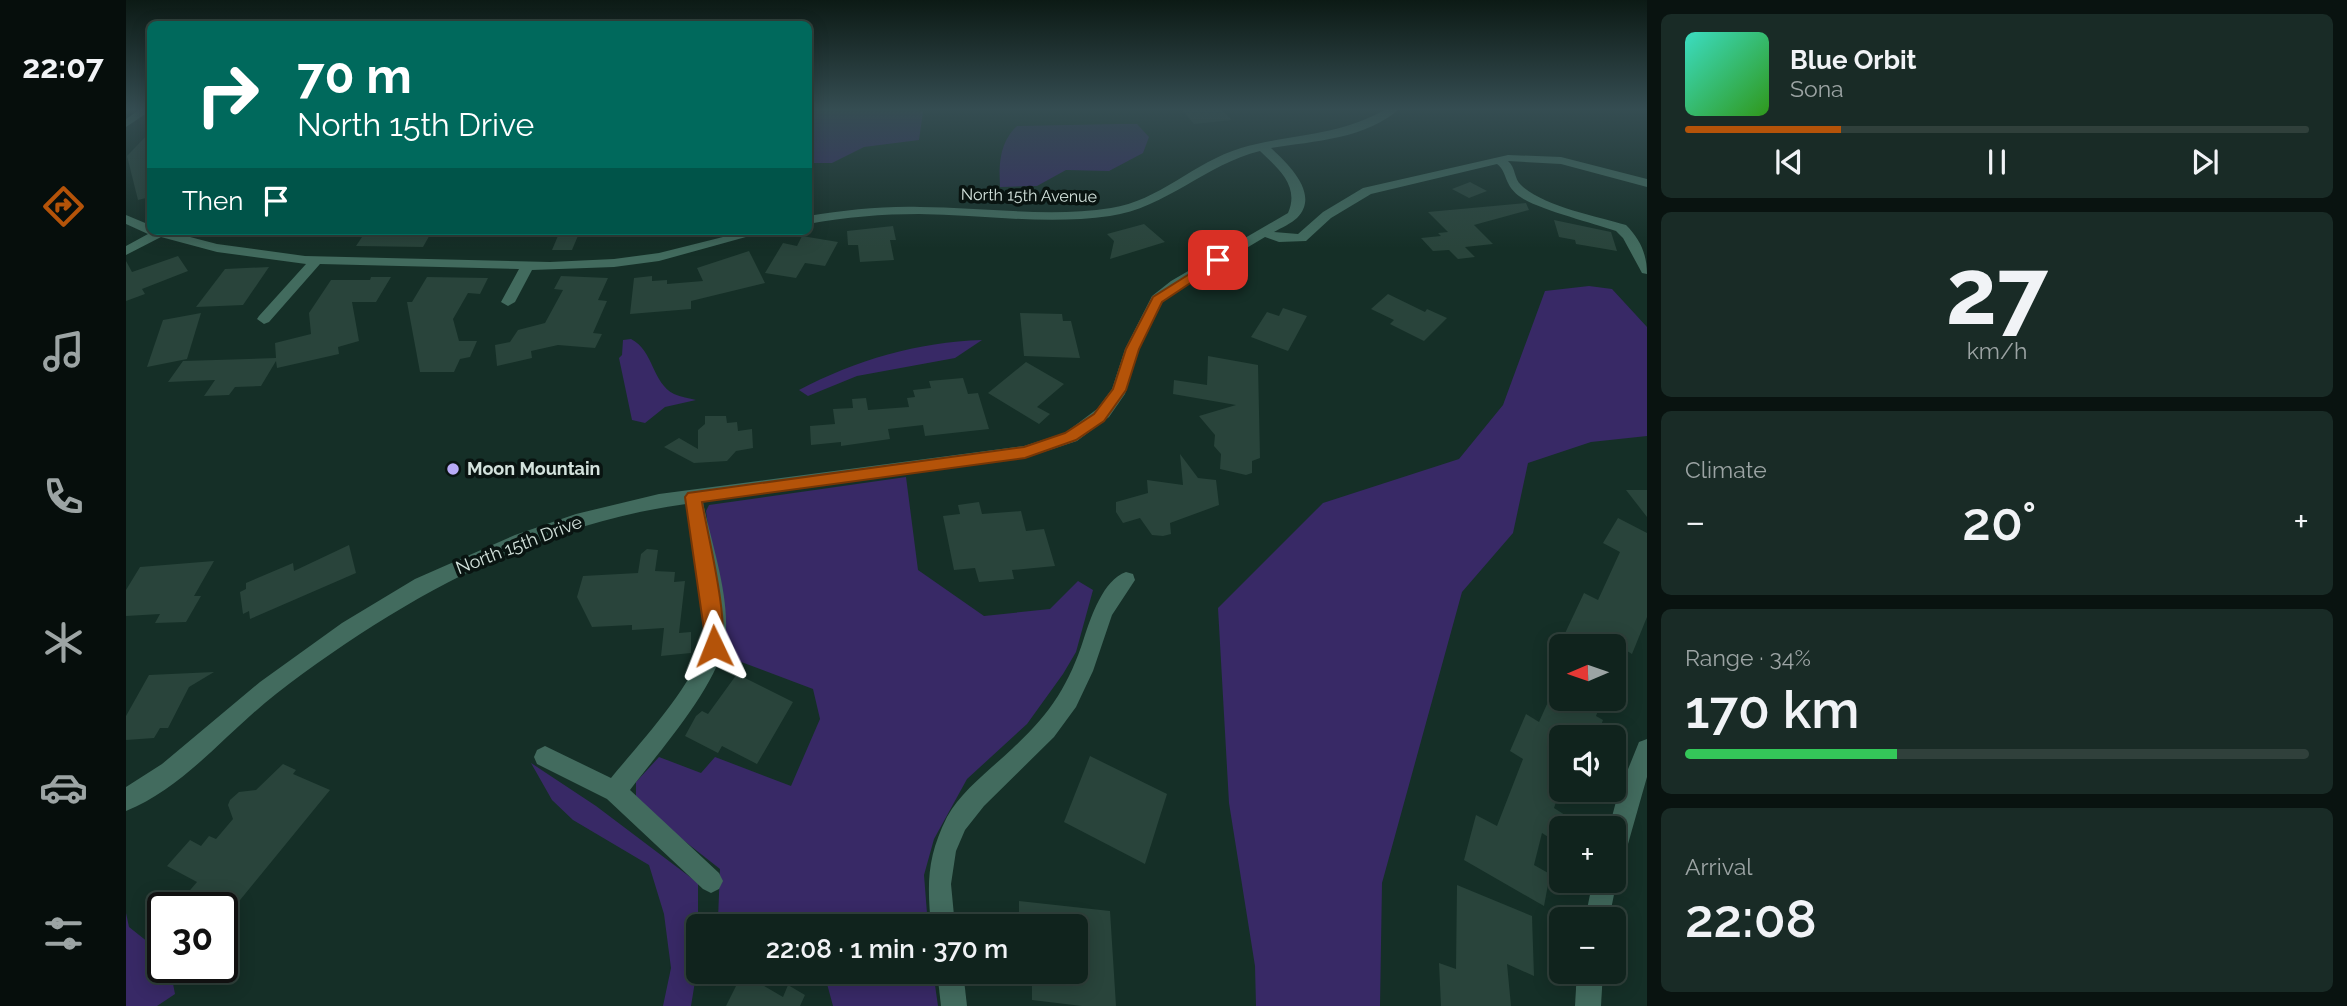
<!DOCTYPE html>
<html lang="en">
<head>
<meta charset="utf-8">
<style>
  body { margin:0; font-family:Raleway,sans-serif; background:#192b26; color:#f1f3f6; height:100vh; display:flex; flex-direction:column; font-size:26px; white-space:nowrap }
  * { box-sizing:border-box; margin:0 }
  p { font-size:23px; color:#9ca4a4 }
  .icon { flex:none; width:38px; height:38px; fill:none; stroke:currentColor; stroke-width:2; stroke-linecap:round; stroke-linejoin:round }
  .map { position:relative; flex:1; overflow:hidden }
  .panel { display:flex; flex-direction:column; gap:14px; padding:14px; background:#091310; width:700px }
  .panel>* { flex:none }
  .guide { position:absolute; left:21px; top:21px; width:665px; height:214px; border-radius:10px; box-shadow:0 4px 18px #0003,0 0 0 2px #30403b; background:#00695c; color:#fff; overflow:hidden }
  .needle { width:46px; rotate:268deg }
  .fabs { position:absolute; left:1423px; top:634px; display:grid; gap:14px }
  .fabs a { display:grid; place-items:center; width:77px; height:77px; border-radius:10px; background:#10231d; box-shadow:0 4px 18px #0003,0 0 0 2px #30403b; font-size:35px }
  .speed { position:absolute; left:21px; top:892px; display:flex; gap:14px; font-size:35px; font-weight:700; text-align:center }
  .speed>* { display:grid; place-content:center; width:91px; height:91px; border-radius:50%; background:#10231d; box-shadow:0 4px 18px #0003,0 0 0 2px #30403b; line-height:1 }
  .speed .limit { border:4px solid #111; border-radius:10px; background:#fff; color:#111 }
  .pin { position:absolute; display:grid; place-items:center; width:60px; height:60px; color:#fff; margin:-30px; border-radius:14px; box-shadow:0 4px 10px #0006 }
  .me { position:absolute; width:77px; margin:-38px; rotate:358deg; stroke-linejoin:round; filter:drop-shadow(0 0 5px #0008) }
  .turn { display:flex; align-items:center; gap:24px; height:147px; padding:0 35px; font-size:32px }
  .turn .icon { width:91px; height:91px; stroke-width:2.5 }
  .turn b { display:block; font-size:49px; line-height:60px }
  .then { display:flex; align-items:center; height:66px; padding:0 35px; background:#0003; gap:14px; font-size:26px }
  .big { font-size:52px; font-weight:600; line-height:1.1 }
  .panel .card { flex:1; display:flex; flex-direction:column; justify-content:center; gap:10px; min-width:0; padding:0 24px; border-radius:10px; background:#192b26 }
  .panel .dial { align-items:center; gap:0 }
  .dial b { font-size:91px; line-height:1 }
  .song { display:flex; align-items:center; gap:21px }
  .cover { width:84px; height:84px; border-radius:10px; background:linear-gradient(135deg,hsl(170 70% 55%),hsl(110 70% 35%)) }
  .played { height:7px; border-radius:4px; background:linear-gradient(90deg,#b45309 25%,#30403b 25%) }
  .keys { display:flex; justify-content:space-around; direction:ltr }
  .heat { display:flex; justify-content:space-between; align-items:center; font-size:38px; direction:ltr }
  .charge { height:10px; border-radius:5px; background:linear-gradient(90deg,#34c759 34%,#30403b 0) }
  .trip { position:absolute; left:560px; top:914px; width:402px; height:70px; border-radius:10px; background:#10231d; box-shadow:0 4px 18px #0003,0 0 0 2px #30403b; font-weight:600; line-height:70px; text-align:center }
  main { display:flex; flex:1; min-height:0 }
  .dock { display:flex; flex-direction:column; width:126px; justify-content:space-around; align-items:center; background:#060e0c; color:#9ca4a4 }
  .dock .icon { width:49px; height:49px }
  .dock .selected { color:#b45309 }
  .dock b { font-size:32px; color:#f1f3f6 }
  .map>svg:first-child { display:block }
  .green { fill:#382966 }
  .building { fill:#29443b }
  .lines { fill:none; stroke-linecap:round; stroke-linejoin:round }
  .minor { fill:#426b5e; fill-rule:evenodd }
  .route { fill:#b45309; stroke:#753606; stroke-width:2 }
  .poi-dot { fill:#b8abf7; stroke:#091411; stroke-width:2.5 }
  .labels { text-anchor:middle; stroke-width:7; stroke-linejoin:round; paint-order:stroke }
  .far-street-label { font-size:16px; fill:#d3e2dc; stroke:#091411 }
  .poi-label { font-size:18px; font-weight:bold; fill:#d3e2dc; stroke:#091411; text-anchor:start }
  .street-label { font-size:18px; fill:#d3e2dc; stroke:#091411 }
</style>
</head>
<body>
<main>
<nav class="dock">
<b>22:07</b>
<svg class="icon selected" aria-label="directions" viewBox="0 0 24 24"><path d="M12 3l9 9-9 9-9-9zM9 14v-3h6M13 9l2 2-2 2"/></svg>
<svg class="icon" aria-label="music" viewBox="0 0 24 24"><path d="M9 18V5l10-2v13"/><circle cx="6" cy="18" r="3"/><circle cx="16" cy="16" r="3"/></svg>
<svg class="icon" aria-label="phone" viewBox="0 0 24 24"><path d="M5 4h4l2 5-3 2q2 4 5 5l2-3 5 2v4C11 20 4 13 5 4z"/></svg>
<svg class="icon" aria-label="climate" viewBox="0 0 24 24"><path d="M12 3v18M4 7l16 10M4 17L20 7"/></svg>
<svg class="icon" aria-label="car" viewBox="0 0 24 24"><path d="M5 17H2v-5l4-1 3-4h7l3 4 3 1v5h-3M9 17h6M6 11h13"/><circle cx="7" cy="17" r="2"/><circle cx="17" cy="17" r="2"/></svg>
<svg class="icon" aria-label="filters" viewBox="0 0 24 24"><path d="M4 7h16M4 17h16"/><circle cx="9" cy="7" r="2"/><circle cx="15" cy="17" r="2"/></svg>
</nav>
<div class="map">
<svg width="1521" height="1006" viewBox="0 0 1521 1006">
  <rect width="100%" height="100%" fill="#152f27"/>
  <g class="green">
    <path d="M716 108H789L797 112 793 140 738 147 706 163H683V110Z"/>
    <path d="M991 124H1011L1023 137 1017 153 983 171 940 170 911 186 874 187C873 165 873 143 891 126Z"/>
    <path d="M1463 286 1486 289 1521 327V436L1465 442 1402 463 1387 533 1336 592 1256 883 1254 1006H1130L1129 966 1103 803 1092 608 1197 503 1333 459 1377 405 1419 291Z"/>
    <path d="M505 339C528 351 526 383 548 394 555 397 563 398 570 400L539 407 519 423 506 420 493 358 496 355 497 340Z"/>
    <path d="M856 340 829 358 731 376 682 396 673 390C730 360 792 342 856 340Z"/>
    <path d="M780 477 792 570 858 616 924 609 952 581 967 590 950 652 937 674 901 724 841 779 808 839 798 875 802 926H604L592 919 594 869 510 803V782L533 757 575 773 589 757 665 786 694 719 687 689 594 654 597 642 580 511 583 505Z"/>
    <path d="M405 763 470 806 572 883V963L565 1006H537L545 968 538 914 523 865 447 820 426 800Z"/>
    <path d="M0 913 3 927 37 954V968H44L49 994 31 1006H0Z"/>
    <path d="M684 971H807L812 1006H707L700 980Z"/>
  </g>
  <g class="building">
    <path d="M1094 108 1106 120 1068 124 1055 109Z"/>
    <path d="M24 132V197L12 200 1 156Z"/>
    <path d="M1344 182 1361 191 1343 198 1326 189Z"/>
    <path d="M1400 203 1403 210 1348 225 1367 244 1339 247 1349 257 1332 259 1323 250 1307 251 1295 238 1315 236 1312 233 1322 232 1302 212Z"/>
    <path d="M1428 220 1485 232 1491 251 1450 244 1449 240 1433 237Z"/>
    <path d="M1018 224 1039 242 984 259 988 241 981 234Z"/>
    <path d="M767 226 770 240H764L768 260 734 262 732 245H722L721 231Z"/>
    <path d="M240 231H306L297 247 230 246Z"/>
    <path d="M434 231H454L446 250H426Z"/>
    <path d="M676 236 712 242 699 266 679 263 670 278 639 273 657 243 671 246Z"/>
    <path d="M623 251 639 283 565 301V309L504 314 508 278 526 276V281L541 280V284L577 281 571 268Z"/>
    <path d="M52 256 62 271 16 289 19 294 0 301V261L6 272Z"/>
    <path d="M143 267 117 305 70 307 99 269Z"/>
    <path d="M435 276 482 278 472 300 481 301 467 333 476 334 469 348 432 345 405 351 406 358 371 366 369 345 384 342 392 330 419 323 437 290 428 289Z"/>
    <path d="M245 277H265L250 302H226L233 341 212 347 213 354 151 368 150 361 135 386 109 387 103 395 78 396 89 380 42 382 57 361 150 358 149 343 185 334 183 313 205 280H244Z"/>
    <path d="M301 277 362 278 354 294 342 293 327 319 333 341H351L344 357 334 359 328 372H294L281 302H286Z"/>
    <path d="M1262 294 1299 312 1301 309 1321 318 1298 341 1264 324 1268 320 1245 309Z"/>
    <path d="M1157 308 1181 316 1162 351 1125 337 1141 312 1153 316Z"/>
    <path d="M75 313 61 359 21 367 37 320Z"/>
    <path d="M894 313 936 314 937 321H945L954 358 898 356Z"/>
    <path d="M1082 356 1132 365 1134 458 1126 461V473L1120 475 1094 469 1095 454 1088 446 1089 435 1073 416 1110 405 1047 394 1048 380 1081 385Z"/>
    <path d="M900 362 938 384 911 407 924 414 913 424 862 393Z"/>
    <path d="M837 378 842 394 852 393 863 429 799 436 797 425 762 429 764 439 715 446V442L685 445 684 426 709 424 707 409 727 408 726 399 740 398 742 410 783 407 781 398 789 397 787 390 805 388 803 381Z"/>
    <path d="M579 416H600L601 423 611 422 612 431 626 429 627 448 610 451 601 461 568 463 538 447 553 438 572 449V430L579 424Z"/>
    <path d="M1054 454 1072 478 1090 480 1093 505 1044 523 1045 534 1037 536 1026 535 1014 518 997 523 990 512V502L1022 493 1021 480 1057 485Z"/>
    <path d="M1500 490H1521V517Z"/>
    <path d="M853 502 856 514 895 511 900 531 918 529 929 566 886 570 888 579 853 582 849 568 828 570 817 516 834 514 832 505Z"/>
    <path d="M1492 518 1521 533V617L1506 654 1498 649 1488 673V646H1433L1458 593 1472 600 1494 552 1477 543Z"/>
    <path d="M223 545 230 573 124 619 123 611 117 614 114 592 120 589V583L167 563 168 571Z"/>
    <path d="M521 549 532 550 529 571 549 572 548 582 559 581 553 633 565 632V653L535 656 538 628 506 630V625L466 627 451 597 457 576 512 573 515 554Z"/>
    <path d="M88 561 68 596H75L60 622 29 623 34 614 0 616V590L14 567Z"/>
    <path d="M88 672 63 687 42 728H34L28 738 0 740V716L23 675Z"/>
    <path d="M1435 673V698H1461L1474 706 1470 716 1477 720 1471 737H1435V787L1428 808 1442 817 1438 828H1435L1433 844 1416 833 1408 865 1424 874 1418 906 1338 860 1350 815 1371 826 1397 759 1384 751 1400 714 1413 722Z"/>
    <path d="M611 674 667 702 631 764 596 746 592 753 559 736 570 716 576 711 582 714Z"/>
    <path d="M964 756 1041 794 1019 864 938 822Z"/>
    <path d="M157 764 170 770 167 774 204 790 110 905 96 897 87 908H82L59 896 71 882 41 866 64 840 75 846 83 836 90 839 107 819 102 805 104 800 113 792 130 790Z"/>
    <path d="M1331 885 1406 916 1408 976 1381 964 1385 1006H1315L1313 963 1330 969Z"/>
    <path d="M893 901 984 911 990 1006H956L906 1000V971H950V926H893Z"/>
    <path d="M623 977 657 997 662 985 679 995 674 1006H600L613 980 619 984Z"/>
  </g>
  <g class="lines">
    <g class="minor">
      <path d="M16 108H24V111L0 127V119Z"/>
      <path d="M1262 108H1274C1241 139 1188 141 1145 148 1161 163 1195 194 1171 218 1166 223 1155 228 1148 232L1172 234 1197 212 1237 188 1382 155 1435 157 1521 179V187L1435 164 1382 161C1390 168 1388 179 1395 185 1417 206 1470 216 1500 225 1514 239 1521 254 1521 274L1516 273 1497 238 1490 231C1467 223 1415 210 1396 198 1377 186 1382 172 1371 164L1245 194 1205 218 1180 241 1153 242 1139 237 1055 287 1037 301 1013 349 999 394 983 417 951 441 899 458 577 502C585 543 607 604 598 645 588 690 532 753 504 790L593 873 597 881 593 889 585 893 577 889 481 799 411 764 408 757 411 750 419 746 485 778C512 745 567 686 577 647 588 607 567 544 560 504 407 525 271 601 150 694 101 732 59 787 0 811V787L36 764 134 682 216 623 289 579 389 535 450 514 533 494 898 446 939 433 971 409 986 389 999 349 1026 296 1045 281 1162 213C1174 186 1152 168 1134 151 1080 164 1040 208 984 216 921 225 857 215 793 214 756 214 720 217 682 224V216C720 210 756 206 794 207 857 207 922 218 985 208 1033 201 1068 162 1115 148 1167 133 1213 137 1262 108Z"/>
      <path d="M0 215 24 225V231H41L91 244 179 256 424 262 488 259 533 253 621 231H642L533 261 488 267 406 270 389 302 382 306 375 302 393 269 194 264 143 322 138 324 131 319 133 316 180 264 91 252 35 237 0 255V246L22 234 0 224Z"/>
      <path d="M1000 572 1007 574 1009 580 986 615 967 671 950 707 928 737 858 806 839 830 830 851 825 884 829 926H805C801 883 801 857 821 817 836 790 865 769 887 748 924 714 943 685 958 638 965 617 977 580 1000 572Z"/>
      <path d="M1521 739V777L1500 851 1496 859 1488 863V828H1483L1492 794 1513 742Z"/>
      <path d="M1488 872 1491 880 1483 919H1459L1467 880H1488Z"/>
      <path d="M811 971H837L841 1006H815Z"/>
      <path d="M1451 971H1477L1475 1006H1449Z"/>
    </g>
  </g>
  <linearGradient id="sky" x2="0" y2="1"><stop stop-color="#0c1a15"/><stop offset="0.44" stop-color="#354d52"/><stop offset="1" stop-color="#354d52" stop-opacity="0"/></linearGradient>
  <rect width="1521" height="248" fill="url(#sky)"/>
  <path class="route" d="M1092 256 1096 257V262L1036 302 1013 349 1000 390 978 421 950 440 899 458 576 502C581 532 605 627 594 651H581L559 497 562 493 898 447 939 433 968 414 987 389 1000 349 1027 297Z"/>
  <circle class="poi-dot" cx="327" cy="469" r="7"/>
  <g class="labels">
    <g class="far-street-label">
      <text transform="translate(903 195) rotate(1)" y="6">North 15th Avenue</text>
    </g>
    <g class="poi-label">
      <text x="341" y="475">Moon Mountain</text>
    </g>
    <g class="street-label">
      <text transform="translate(393 545) rotate(-21)" y="6">North 15th Drive</text>
    </g>
  </g>
</svg>
<div class="fabs">
<a><svg class="needle" viewBox="-14 -14 28 28"><path d="M0-13l5 13h-10z" fill="#e53935"/><path d="M0 13l5-13h-10z" fill="#9ca4a4"/></svg></a>
<a><svg class="icon" aria-label="sound" viewBox="0 0 24 24"><path d="M4 9h4l5-4v14l-5-4H4zM17 9q2 3 0 6"/></svg></a>
<a>+</a>
<a>−</a>
</div>
<div class="speed"><div class="limit">30</div></div>
<div class="pin" style="left:1092px;top:260px;background:#d93025"><svg class="icon" aria-label="arrive" viewBox="0 0 24 24"><path d="M6 21V4h12l-3 4 3 4H6"/></svg></div>
<svg class="me" style="left:588px;top:646px" viewBox="-20 -20 40 40"><path d="M0-17L14 15 0 8-14 15z" fill="#b45309" stroke="#fff" stroke-width="4"/></svg>
<div class="trip">22:08 · 1 min · 370 m</div>
<div class="guide">
<div class="turn"><svg class="icon" aria-label="right" viewBox="0 0 24 24"><path d="M7 20v-9h11M14 6l5 5-5 5"/></svg><div><b>70 m</b>North 15th Drive</div></div>
<div class="then">Then<svg class="icon" aria-label="arrive" viewBox="0 0 24 24"><path d="M6 21V4h12l-3 4 3 4H6"/></svg></div>
</div>
</div>
<section class="panel">
<div class="card">
<div class="song"><i class="cover"></i><div><b>Blue Orbit</b><p>Sona</p></div></div>
<div class="played"></div>
<div class="keys"><svg class="icon" aria-label="previous" viewBox="0 0 24 24"><path d="M18 5L8 12l10 7zM5 5v14"/></svg><svg class="icon" aria-label="pause" viewBox="0 0 24 24"><path d="M8 5v14M16 5v14"/></svg><svg class="icon" aria-label="next" viewBox="0 0 24 24"><path d="M6 5l10 7-10 7zM19 5v14"/></svg></div>
</div>
<div class="card dial"><b>27</b><p>km/h</p></div>
<div class="card"><p>Climate</p>
<div class="heat"><a>−</a><b class="big">20°</b><a>+</a></div>
</div>
<div class="card"><p>Range · 34%</p><b class="big">170 km</b><div class="charge"></div></div>
<div class="card"><p>Arrival</p><b class="big">22:08</b></div>
</section>
</main>
</body>
</html>
